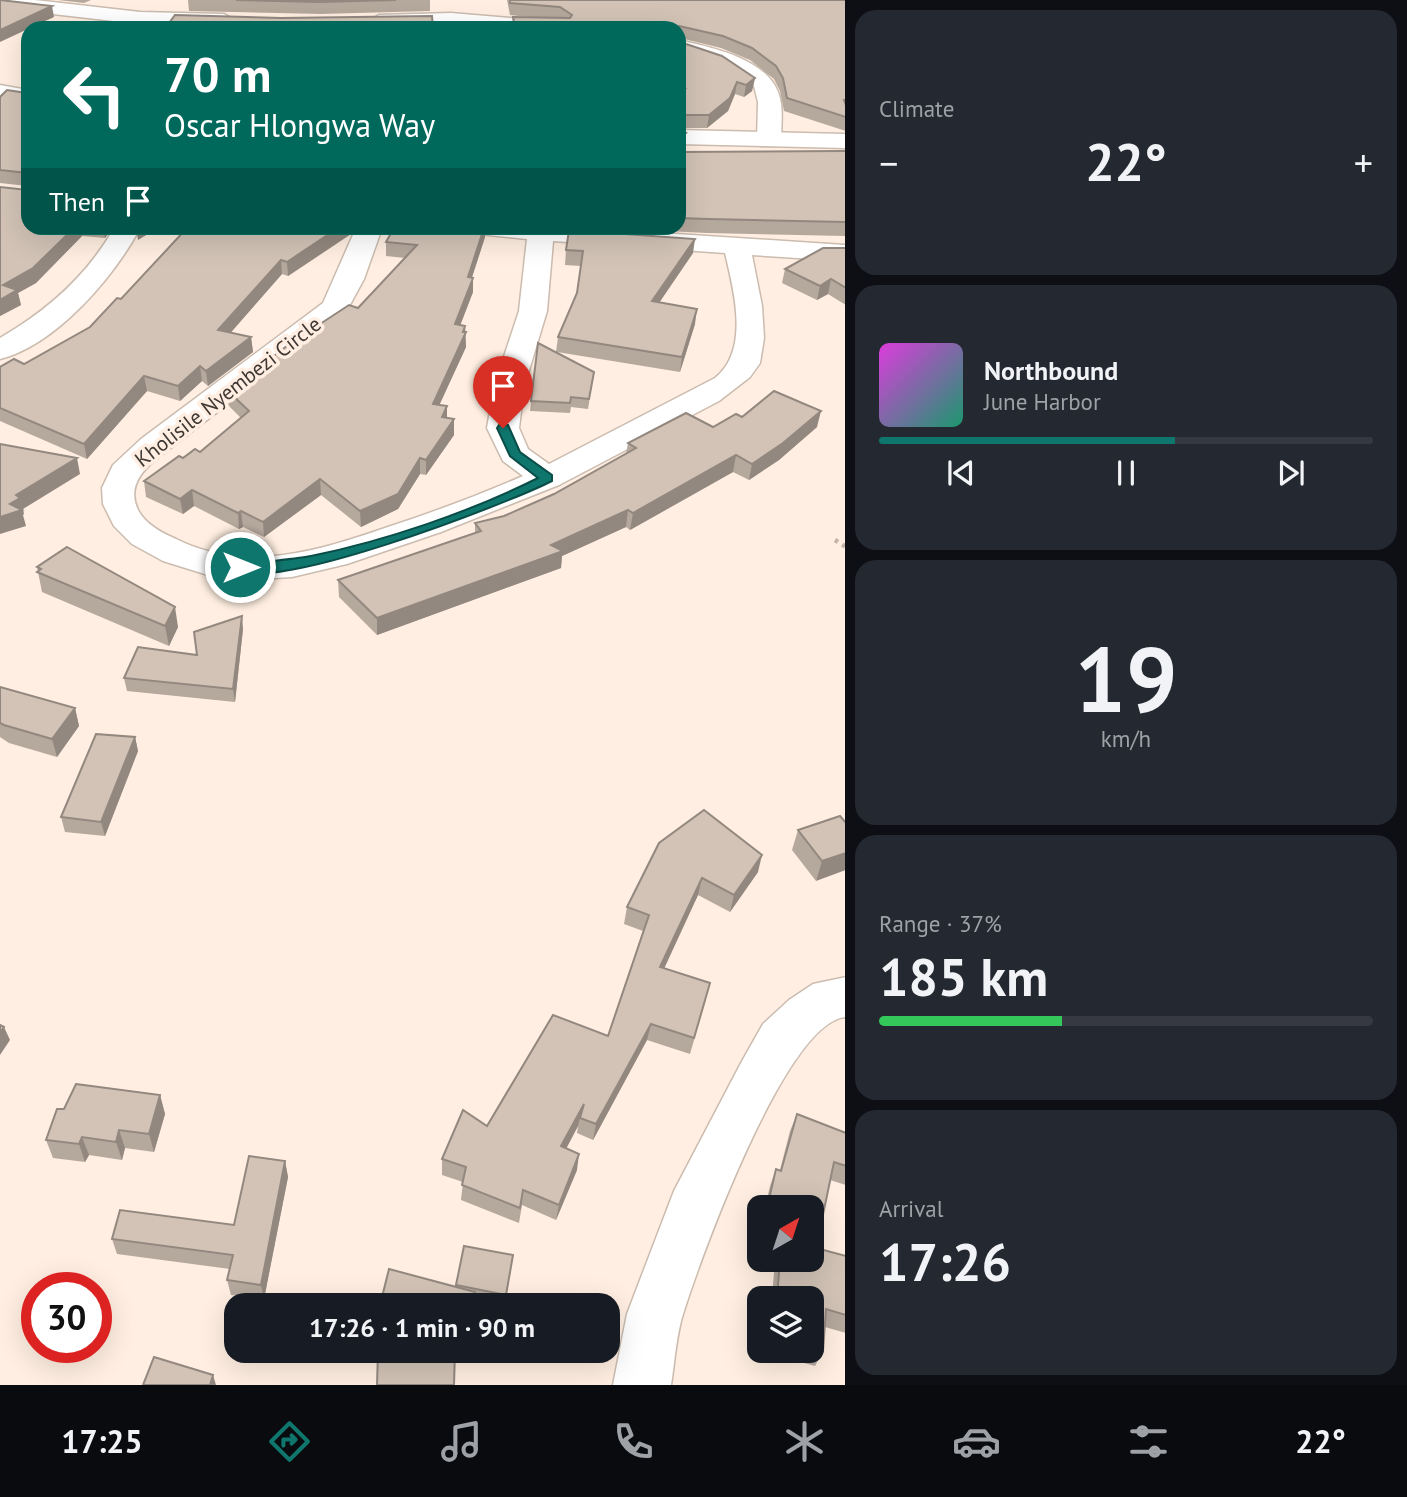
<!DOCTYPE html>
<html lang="en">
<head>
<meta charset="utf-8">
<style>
  body { margin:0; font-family:"PT Sans",sans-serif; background:#242831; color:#f1f3f6; height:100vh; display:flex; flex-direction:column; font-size:26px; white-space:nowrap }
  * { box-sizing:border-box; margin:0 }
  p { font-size:23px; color:#9ea1a6 }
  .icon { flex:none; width:38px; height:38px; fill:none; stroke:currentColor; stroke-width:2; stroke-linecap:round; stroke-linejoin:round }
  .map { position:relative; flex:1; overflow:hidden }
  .details { display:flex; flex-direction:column; gap:10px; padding:10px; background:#0d0f14; width:562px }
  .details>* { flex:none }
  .top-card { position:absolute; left:21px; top:21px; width:665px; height:214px; border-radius:21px; box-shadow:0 7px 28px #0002; background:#00695c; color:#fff; overflow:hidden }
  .needle { width:46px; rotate:39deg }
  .buttons { position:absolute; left:747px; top:1195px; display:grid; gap:14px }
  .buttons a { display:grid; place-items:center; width:77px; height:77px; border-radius:14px; background:#171b24; box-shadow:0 7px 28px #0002; font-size:35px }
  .speed { position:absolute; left:21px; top:1272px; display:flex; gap:14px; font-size:35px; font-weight:700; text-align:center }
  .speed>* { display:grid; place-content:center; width:91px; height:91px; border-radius:50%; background:#171b24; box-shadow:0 7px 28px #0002; line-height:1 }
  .speed .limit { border:10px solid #d22; background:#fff; color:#111 }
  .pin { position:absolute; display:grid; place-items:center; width:60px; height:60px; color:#fff; margin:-72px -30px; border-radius:50% 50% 50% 0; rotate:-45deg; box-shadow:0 0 7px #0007 }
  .pin .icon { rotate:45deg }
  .me { position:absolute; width:77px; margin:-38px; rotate:90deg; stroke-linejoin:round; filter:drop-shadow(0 0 5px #0008) }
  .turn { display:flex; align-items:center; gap:24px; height:147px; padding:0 28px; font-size:32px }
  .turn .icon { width:91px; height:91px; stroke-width:2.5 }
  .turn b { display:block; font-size:49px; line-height:60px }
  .then { display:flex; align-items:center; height:66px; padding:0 28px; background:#0003; gap:14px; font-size:26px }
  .big { font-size:52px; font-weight:600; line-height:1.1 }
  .details .tile { flex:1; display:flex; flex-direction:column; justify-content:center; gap:10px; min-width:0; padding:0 24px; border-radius:21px; background:#242831 }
  .details .dial { align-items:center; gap:0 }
  .dial b { font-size:91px; line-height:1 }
  .song { display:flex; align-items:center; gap:21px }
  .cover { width:84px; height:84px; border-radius:10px; background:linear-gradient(135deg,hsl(300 70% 55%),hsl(160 70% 35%)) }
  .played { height:7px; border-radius:4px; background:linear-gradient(90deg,#0f766e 60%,#363941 60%) }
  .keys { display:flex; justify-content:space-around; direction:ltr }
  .heat { display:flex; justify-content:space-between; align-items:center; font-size:38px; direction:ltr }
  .charge { height:10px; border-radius:5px; background:linear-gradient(90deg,#34c759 37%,#363941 0) }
  .trip { position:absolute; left:224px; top:1293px; width:396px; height:70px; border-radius:21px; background:#171b24; box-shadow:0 7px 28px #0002; font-weight:600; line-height:70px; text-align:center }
  .menu { display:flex; height:112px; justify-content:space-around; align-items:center; background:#090b0e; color:#9ea1a6 }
  .menu .icon { width:49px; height:49px }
  .menu .selected { color:#0f766e }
  .menu b { font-size:32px; color:#f1f3f6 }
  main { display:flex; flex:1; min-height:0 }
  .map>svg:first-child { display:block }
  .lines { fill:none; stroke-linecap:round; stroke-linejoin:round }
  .street-casing { stroke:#cbbcaf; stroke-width:3 }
  .secondary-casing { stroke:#cbbcaf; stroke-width:3 }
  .path { stroke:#c2b4a9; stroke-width:4.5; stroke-dasharray:3.5 5; stroke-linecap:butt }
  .street { fill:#fff; fill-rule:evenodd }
  .secondary { fill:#fff; fill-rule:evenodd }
  .wall { fill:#b5a89d }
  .shaded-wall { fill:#93887f }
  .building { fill:#d2c3b6; stroke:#93887f; stroke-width:2 }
  .route { fill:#0f766e; stroke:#0a4d48; stroke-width:2 }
  .labels { text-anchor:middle; stroke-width:7; stroke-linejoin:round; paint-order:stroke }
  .street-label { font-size:21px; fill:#3f3833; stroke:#ffeee1 }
</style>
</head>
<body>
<main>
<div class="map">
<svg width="846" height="1385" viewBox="0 0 846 1385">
  <rect width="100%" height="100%" fill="#ffeee1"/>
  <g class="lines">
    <g class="street-casing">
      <g id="street">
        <path d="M0 0H35L140 12 224 14 234 20 224 26 140 24 0 8Z"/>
        <path d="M451 13 559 22 569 28 379 27 369 21 379 15Z"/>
        <path d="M679 40C710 47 765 58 778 92 784 107 781 125 781 141L777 146H761L757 141 758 102 754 86 721 66 679 52Z"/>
        <path d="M114 228H140C114 277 56 345 0 359V338C48 310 87 276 114 228Z"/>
        <path d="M356 228H382L364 279 345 314 164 453C145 467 126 485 138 510 145 524 162 533 176 539 246 574 318 551 388 527 434 512 479 495 523 476L503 461 487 428 494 387 519 311 527 239 468 233 464 228H585L846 245V261L752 255 762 306 764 338 760 363 750 377 719 401 559 485 441 532 347 564 292 577 241 580 208 575 163 561 132 544 114 526 103 504 102 488 113 465 141 439 323 303ZM553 241 725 253C734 291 750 350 715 378L549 464 528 449 519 428 524 387 547 311Z"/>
        <path d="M846 977V1017C786 1021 701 1257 684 1311 676 1334 675 1361 671 1385H613L627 1314 674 1191 741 1063 763 1024 789 1000 813 984Z"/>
      </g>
    </g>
    <g class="secondary-casing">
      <g id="secondary">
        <path d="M0 85 28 90V104L0 99Z"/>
        <path d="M679 130 846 134V148L679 144Z"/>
      </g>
    </g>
    <path class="path" d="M835 540 846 547"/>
    <use href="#street" class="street"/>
    <use href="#secondary" class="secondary"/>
  </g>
  <g class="wall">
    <path d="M58 0H91L84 3Z"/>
    <path d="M188 0H430V11L321 14 189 11Z"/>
    <path d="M507 0H846V131L784 111 780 91 774 79 750 60 721 48 680 38V42L755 78 752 91 744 97 735 94 728 111 707 128H679V28H512L513 17 537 18 510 15Z"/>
    <path d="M28 69V228H112L105 238 82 236 36 283 18 293 21 305 0 316V187L27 190V186L0 183V97L27 93V88L25 87 23 74Z"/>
    <path d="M846 151V236L707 233 607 228H679V152Z"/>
    <path d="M187 228H353L351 234 288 276 282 274 230 333 251 337 253 352 208 386 202 381 180 401 147 391 87 459 0 421V367L24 364 90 327 121 299Z"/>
    <path d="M394 228H485V237L472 278 473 292 460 325 465 326 466 347 439 405 447 406V418L454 419V435L426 475 420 474 398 509 361 527 321 495 264 537 243 527 239 529 194 506 183 514 146 497 144 481 183 458 200 452 241 418 229 406 228 391 358 308 405 258 386 256V242Z"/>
    <path d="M846 248V305L828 294 817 300 782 283 785 269Z"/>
    <path d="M566 250 693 253 659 303 695 324 680 372 557 352 594 372 588 409 571 407 570 413 530 411 531 401 556 352 558 337 577 293 581 266 565 265Z"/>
    <path d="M742 417 817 427 779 460 749 480 733 472 630 530 626 527 562 556 561 568 377 635 339 597 338 580 475 533V523L504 516 554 494 626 454 628 443 713 427Z"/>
    <path d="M37 567 178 627 169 646 42 592Z"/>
    <path d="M243 629 235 702 127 691 124 678 197 655Z"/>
    <path d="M0 687 75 708 79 726 57 757 9 743 0 737Z"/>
    <path d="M135 737 138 751 105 836 65 832 61 817Z"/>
    <path d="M840 816 816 881 792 850 798 830Z"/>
    <path d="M659 843 758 872 730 912 698 895 664 968 706 999 690 1054 647 1040 593 1140 577 1133 578 1126 566 1149 577 1170 556 1220 522 1205 519 1223 461 1200 463 1182 442 1175V1159L608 1036 643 931 624 924 627 907Z"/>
    <path d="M160 1095 165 1114 154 1152 125 1148 122 1160 89 1155 85 1162 53 1158 46 1140 64 1109Z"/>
    <path d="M797 1114 846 1133V1185L830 1180 816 1248 846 1256V1333L825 1327 823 1351 815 1366 767 1353 768 1351H812V1298H772L775 1260H812V1208H765L770 1186 776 1169 780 1170 790 1131Z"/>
    <path d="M285 1161 288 1177 264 1299 231 1295 227 1280 230 1269 117 1254 112 1239 234 1225Z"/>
    <path d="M464 1246 512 1264 505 1303 475 1297V1306H382V1297L456 1287Z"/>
    <path d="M347 1351H455L378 1361Z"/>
  </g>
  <g class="shaded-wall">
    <path d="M52 6 54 17 30 28H28V29L0 42V30Z"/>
    <path d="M755 78 752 91 744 97 746 85Z"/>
    <path d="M737 82 735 94 728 111 707 128 709 115Z"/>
    <path d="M686 133 684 147 679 151V139Z"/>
    <path d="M74 228H80L82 236 36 283 18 293 21 305 0 316V300L3 285Z"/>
    <path d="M103 228H112L105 238Z"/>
    <path d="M136 228H158L138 240Z"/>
    <path d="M338 228H353L351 234 288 276 287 262Z"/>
    <path d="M484 228H485V237L467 292 468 277Z"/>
    <path d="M695 239 693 253 650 316 652 301Z"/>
    <path d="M281 260 282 274 220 345 218 330Z"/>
    <path d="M473 278V292L455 339V324Z"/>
    <path d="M831 279 828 294 817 300 820 286Z"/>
    <path d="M697 309 695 324 680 372 682 357Z"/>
    <path d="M465 326 466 347 433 419V404Z"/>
    <path d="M251 337 253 352 208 386 206 371Z"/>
    <path d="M200 366 202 381 180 401 178 386Z"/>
    <path d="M144 376 147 391 87 459 84 444Z"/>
    <path d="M447 406V421L442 417Z"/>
    <path d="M821 411 817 427 779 460 749 480 752 464Z"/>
    <path d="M454 419V435L426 475V460Z"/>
    <path d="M736 455 733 472 630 530 633 513Z"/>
    <path d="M77 458 80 474 23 509 24 514 23 515 26 526 0 534V517L16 495Z"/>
    <path d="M420 458V474L398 509 361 527 360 511Z"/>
    <path d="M320 479 321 495 264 537 263 522Z"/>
    <path d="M192 490 194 506 183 514 180 499Z"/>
    <path d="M628 510 626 527 562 556 561 568 377 635V618L551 545Z"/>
    <path d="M241 511 243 527 239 529 238 513Z"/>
    <path d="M175 607 178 627 169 646 165 626Z"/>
    <path d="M242 616 243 629 235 702 233 689Z"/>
    <path d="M75 708 79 726 57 757 52 739Z"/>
    <path d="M135 737 138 751 105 836 101 822Z"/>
    <path d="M846 853V870L816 881 822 861Z"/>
    <path d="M762 855 758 872 730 912 734 895Z"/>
    <path d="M702 878 698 895 657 984 660 967Z"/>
    <path d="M651 1024 647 1040 593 1140 596 1124Z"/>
    <path d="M4 1027 10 1040 0 1055V1033Z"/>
    <path d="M160 1095 165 1114 154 1152 149 1134Z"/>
    <path d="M584 1104 580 1118 578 1126 559 1162 561 1146Z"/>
    <path d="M119 1130 125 1148 122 1160 116 1142Z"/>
    <path d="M82 1137 89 1155 85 1162 79 1144Z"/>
    <path d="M579 1154 577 1170 556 1220 559 1205Z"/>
    <path d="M285 1161 288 1177 264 1299 261 1285Z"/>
    <path d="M213 1375 216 1385H210Z"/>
  </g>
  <g class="building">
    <path d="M0 0 52 6 0 30Z"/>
    <path d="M236 0H396L320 2Z"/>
    <path d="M510 0H846V100H844L846 105V117L787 98 783 78 776 66 752 48 723 36 679 26V28H515L513 17 570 18 572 15 560 7 510 3Z"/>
    <path d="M175 15 281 18 432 16 433 28H131L134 26 166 27Z"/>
    <path d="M679 28 680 42 722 56 755 78 746 85 737 82 730 98 709 115H679V94L685 89 679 88Z"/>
    <path d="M27 69H28V77L23 74Z"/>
    <path d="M28 79V228H74L33 268 3 285 17 290 0 300V187L27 190V173L0 170V97L7 90 27 93Z"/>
    <path d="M679 131 686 133 679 139Z"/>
    <path d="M846 151V222L709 219 679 218V152Z"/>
    <path d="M187 228H338L287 262 281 260 218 330 251 337 206 371 200 366 178 386 144 376 84 444 0 408V367L14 359 24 364 90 327 117 298 121 299Z"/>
    <path d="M394 228H484L468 277 473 278 455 324 465 326 463 332H466L433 404 447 406 442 417 454 419 426 460 420 458 398 494 360 511 320 479 263 522 241 511 238 513 192 490 180 499 144 481 179 456 183 458 195 449 200 452 249 411 228 391 288 345 349 305 358 308 417 245 386 242Z"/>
    <path d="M569 230 695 239 652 301 697 309 682 357 558 337 577 293 583 251 566 250Z"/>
    <path d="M823 248H846V288L831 279 820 286 785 269Z"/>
    <path d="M538 343 594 372 589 399 571 397 570 403 531 401Z"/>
    <path d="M774 391 821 411 783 443 752 464 736 455 633 513 628 510 551 545 563 551 377 618 338 580 481 531 475 523 504 516 554 494 636 448 628 443 686 413 713 427 736 414 742 417Z"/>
    <path d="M0 444 77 458 16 495 20 498 10 504 22 510 0 517Z"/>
    <path d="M67 547 175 607 165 626 37 572 41 569 37 567Z"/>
    <path d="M242 616 233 689 124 678 138 647 197 655 194 632Z"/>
    <path d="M0 687 75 708 52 739 4 725 0 723Z"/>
    <path d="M96 734 135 737 101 822 61 817Z"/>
    <path d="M704 810 762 855 734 895 702 878 660 967 710 983 694 1038 651 1024 596 1124 580 1118 584 1104 561 1146 579 1154 559 1205 523 1190 520 1208 462 1185 466 1167 442 1159 463 1110 487 1126 553 1015 608 1036 649 915 627 907 659 843Z"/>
    <path d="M840 816 846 823V853L822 861 798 830Z"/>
    <path d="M0 1025 4 1027 0 1033Z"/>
    <path d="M76 1084 160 1095 149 1134 119 1130 116 1142 82 1137 79 1144 46 1140 57 1109H64Z"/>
    <path d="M797 1114 846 1133V1166L834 1162 816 1248 846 1256V1315L826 1309 823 1351 812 1348V1298H777L780 1260H812V1208H767L776 1169 781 1171Z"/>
    <path d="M249 1156 285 1161 261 1285 227 1280 233 1255 112 1239 120 1210 234 1225Z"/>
    <path d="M464 1246 513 1255 506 1295 456 1285Z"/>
    <path d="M389 1269 475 1292 472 1306H412L382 1297Z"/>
    <path d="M378 1351H455L454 1385H377Z"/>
    <path d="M154 1357 213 1375 210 1385H143Z"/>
  </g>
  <path class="route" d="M499 425H508L520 452 552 475V481C511 502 263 599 233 567 236 564 298 559 311 556 385 541 470 512 538 478L510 456 497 428Z"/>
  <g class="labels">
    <g class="street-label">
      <text transform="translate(228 392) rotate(-38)" y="7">Kholisile Nyembezi Circle</text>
    </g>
  </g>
</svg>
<div class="buttons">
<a><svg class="needle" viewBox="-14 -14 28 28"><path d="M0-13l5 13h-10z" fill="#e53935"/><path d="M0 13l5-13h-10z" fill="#9ea1a6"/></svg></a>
<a><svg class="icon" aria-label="layers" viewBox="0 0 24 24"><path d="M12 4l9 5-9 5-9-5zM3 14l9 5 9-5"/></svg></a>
</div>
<div class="speed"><div class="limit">30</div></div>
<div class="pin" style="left:503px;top:428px;background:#d93025"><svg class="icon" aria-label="arrive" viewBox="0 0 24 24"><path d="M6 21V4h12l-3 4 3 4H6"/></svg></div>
<svg class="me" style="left:240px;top:567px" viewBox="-20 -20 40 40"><circle r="17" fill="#0f766e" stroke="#fff" stroke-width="3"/><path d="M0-11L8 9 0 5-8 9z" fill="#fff"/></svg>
<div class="trip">17:26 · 1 min · 90 m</div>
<div class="top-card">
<div class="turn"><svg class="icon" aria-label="left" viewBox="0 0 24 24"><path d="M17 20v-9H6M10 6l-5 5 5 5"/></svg><div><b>70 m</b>Oscar Hlongwa Way</div></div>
<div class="then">Then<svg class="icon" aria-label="arrive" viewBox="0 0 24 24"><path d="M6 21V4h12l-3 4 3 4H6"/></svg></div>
</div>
</div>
<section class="details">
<div class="tile"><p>Climate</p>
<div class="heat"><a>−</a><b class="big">22°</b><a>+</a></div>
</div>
<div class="tile">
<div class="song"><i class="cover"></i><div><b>Northbound</b><p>June Harbor</p></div></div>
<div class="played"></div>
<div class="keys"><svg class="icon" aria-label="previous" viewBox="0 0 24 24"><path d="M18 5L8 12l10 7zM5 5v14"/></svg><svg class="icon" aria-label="pause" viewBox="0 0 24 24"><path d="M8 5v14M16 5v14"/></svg><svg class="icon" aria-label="next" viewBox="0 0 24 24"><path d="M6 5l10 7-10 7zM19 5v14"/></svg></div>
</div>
<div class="tile dial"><b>19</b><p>km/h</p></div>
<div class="tile"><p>Range · 37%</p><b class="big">185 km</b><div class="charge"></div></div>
<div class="tile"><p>Arrival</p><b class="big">17:26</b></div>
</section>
</main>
<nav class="menu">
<b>17:25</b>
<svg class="icon selected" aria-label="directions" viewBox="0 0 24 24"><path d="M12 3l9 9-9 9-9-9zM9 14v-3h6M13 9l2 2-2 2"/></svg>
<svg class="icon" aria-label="music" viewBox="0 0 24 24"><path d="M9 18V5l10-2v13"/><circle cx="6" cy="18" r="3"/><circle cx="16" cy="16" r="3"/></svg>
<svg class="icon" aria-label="phone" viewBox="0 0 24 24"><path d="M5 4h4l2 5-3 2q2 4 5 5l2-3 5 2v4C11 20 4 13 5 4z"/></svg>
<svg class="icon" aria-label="climate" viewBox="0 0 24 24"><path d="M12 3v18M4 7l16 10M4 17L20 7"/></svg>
<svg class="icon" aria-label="car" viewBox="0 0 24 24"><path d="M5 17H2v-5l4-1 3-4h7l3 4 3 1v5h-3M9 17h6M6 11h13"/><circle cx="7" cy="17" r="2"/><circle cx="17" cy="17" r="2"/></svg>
<svg class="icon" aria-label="filters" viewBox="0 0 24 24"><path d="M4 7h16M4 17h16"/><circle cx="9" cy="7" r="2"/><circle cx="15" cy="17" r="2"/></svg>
<b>22°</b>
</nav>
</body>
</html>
